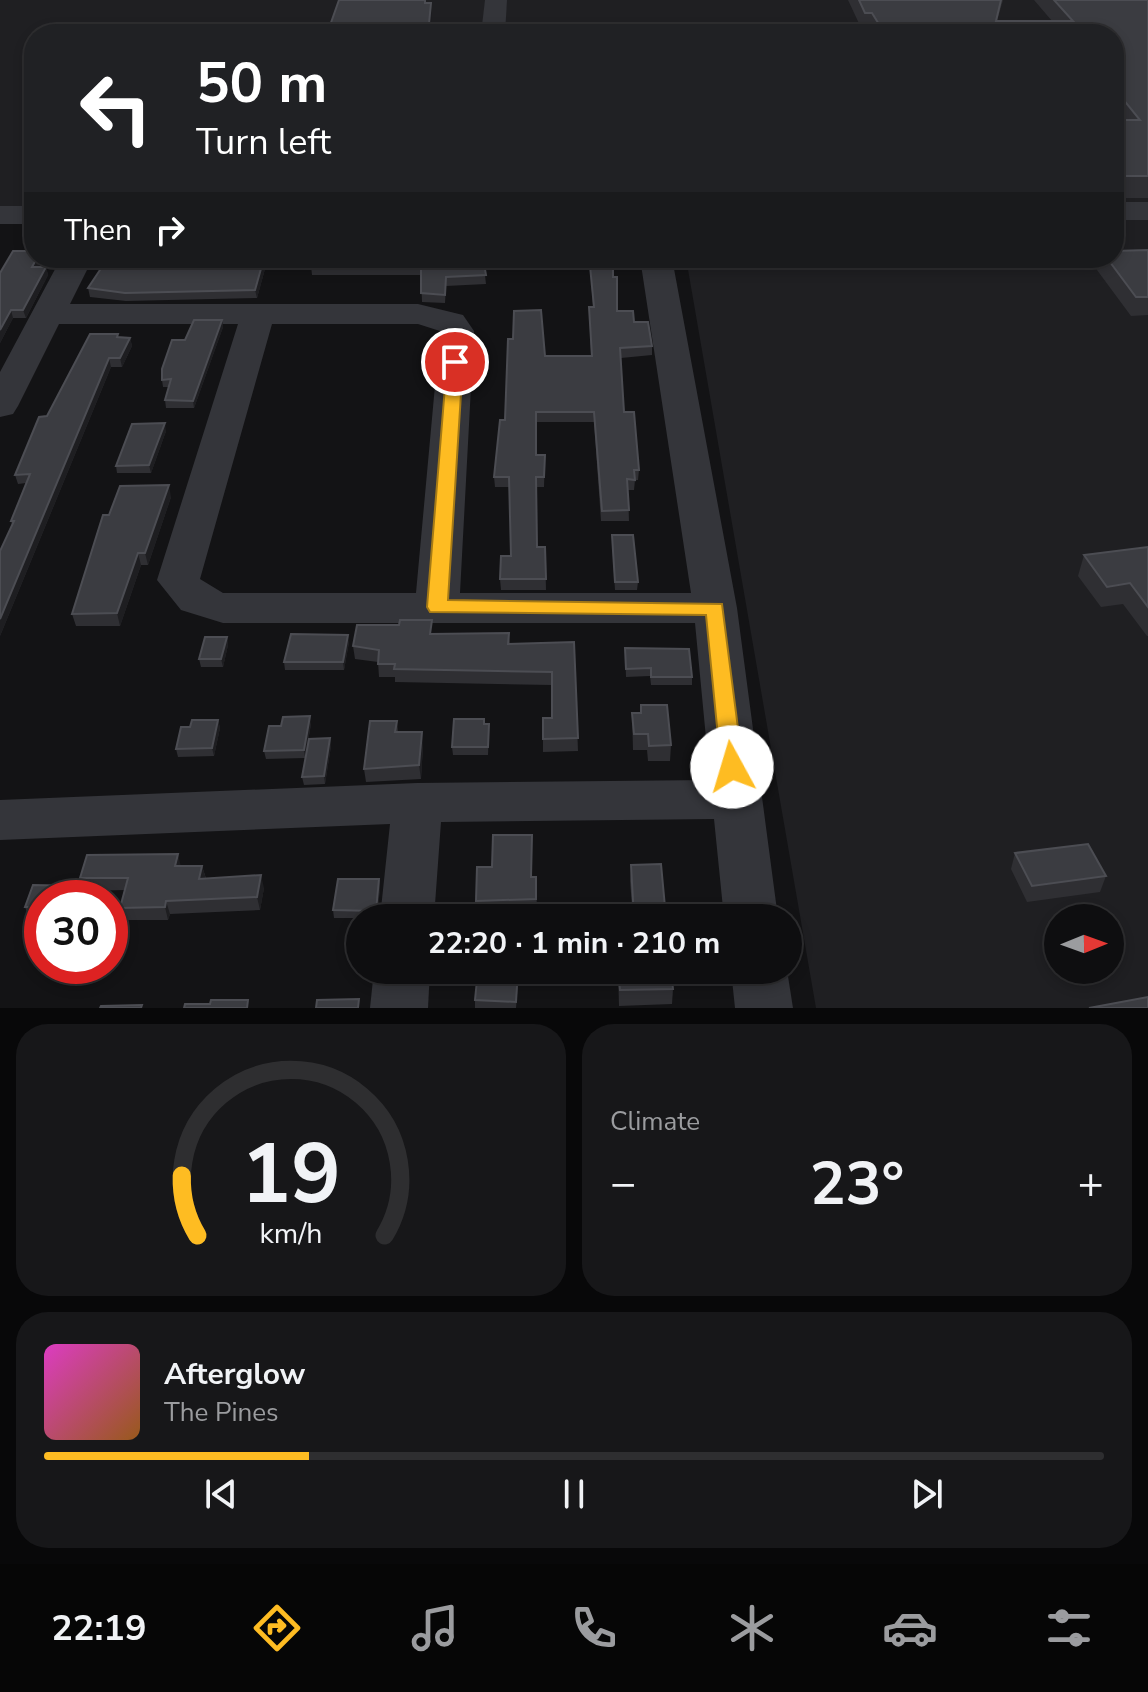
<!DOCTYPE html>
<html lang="en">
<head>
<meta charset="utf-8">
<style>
  body { margin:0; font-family:"Nunito Sans",sans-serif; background:#171719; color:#f1f3f6; height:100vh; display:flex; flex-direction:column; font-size:30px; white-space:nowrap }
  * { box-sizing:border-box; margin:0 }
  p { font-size:26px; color:#9b9c9f }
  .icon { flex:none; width:44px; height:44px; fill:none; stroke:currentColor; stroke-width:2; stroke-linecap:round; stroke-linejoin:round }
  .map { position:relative; height:1008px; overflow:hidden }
  .panel { display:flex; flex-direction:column; gap:16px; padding:16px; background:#080809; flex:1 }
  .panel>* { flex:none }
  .banner { position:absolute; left:24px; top:24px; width:1100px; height:244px; border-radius:32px; box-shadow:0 4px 12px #0003,0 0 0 2px #2e2e30; background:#202124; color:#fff; overflow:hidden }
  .needle { width:52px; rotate:89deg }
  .controls { position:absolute; left:1044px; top:904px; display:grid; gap:16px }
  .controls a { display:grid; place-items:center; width:80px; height:80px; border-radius:50%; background:#0e0e10; box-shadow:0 4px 12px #0003,0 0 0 2px #2e2e30; font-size:40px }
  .speed { position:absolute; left:24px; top:880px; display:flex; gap:16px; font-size:40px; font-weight:700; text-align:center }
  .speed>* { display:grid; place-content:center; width:104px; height:104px; border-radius:50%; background:#0e0e10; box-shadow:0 4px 12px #0003,0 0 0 2px #2e2e30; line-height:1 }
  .speed .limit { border:12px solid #d22; background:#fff; color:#111 }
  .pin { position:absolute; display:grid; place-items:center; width:68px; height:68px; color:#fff; margin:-34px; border:4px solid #fff; border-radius:50%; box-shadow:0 2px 8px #0007 }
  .me { position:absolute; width:88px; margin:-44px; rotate:354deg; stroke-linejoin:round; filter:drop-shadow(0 0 6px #0008) }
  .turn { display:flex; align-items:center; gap:28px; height:168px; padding:0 40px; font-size:36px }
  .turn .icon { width:104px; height:104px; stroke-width:2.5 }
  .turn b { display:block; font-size:56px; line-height:68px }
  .then { display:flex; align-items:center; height:76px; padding:0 40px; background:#0003; gap:16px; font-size:30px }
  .big { font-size:60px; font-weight:700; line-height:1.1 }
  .panel .tile { flex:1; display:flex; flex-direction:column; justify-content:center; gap:12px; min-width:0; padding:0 28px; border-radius:32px; background:#171719 }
  .panel .dial { align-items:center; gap:0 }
  .dial svg { height:208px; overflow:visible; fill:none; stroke:#2e2e30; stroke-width:7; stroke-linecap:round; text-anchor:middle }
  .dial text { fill:#f1f3f6; stroke:none }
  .song { display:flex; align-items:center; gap:24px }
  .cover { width:96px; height:96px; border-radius:12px; background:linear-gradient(135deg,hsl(310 70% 55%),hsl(30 70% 35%)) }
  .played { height:8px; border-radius:4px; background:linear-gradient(90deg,#febc22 25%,#2e2e30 25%) }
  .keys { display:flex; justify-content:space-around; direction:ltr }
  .heat { display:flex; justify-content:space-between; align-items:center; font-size:44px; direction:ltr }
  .panel .tiles { flex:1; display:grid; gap:16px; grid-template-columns:1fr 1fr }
  .tile:last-child { grid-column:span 2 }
  .trip { position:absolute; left:346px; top:904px; width:456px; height:80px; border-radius:40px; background:#0e0e10; box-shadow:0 4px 12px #0003,0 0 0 2px #2e2e30; font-weight:700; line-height:80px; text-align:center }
  .menu { display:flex; height:128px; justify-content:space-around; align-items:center; background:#060606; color:#9b9c9f }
  .menu .icon { width:56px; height:56px }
  .menu .active { color:#febc22 }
  .menu b { font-size:36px; color:#f1f3f6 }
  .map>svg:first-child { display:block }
  .built { fill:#1f1f22; fill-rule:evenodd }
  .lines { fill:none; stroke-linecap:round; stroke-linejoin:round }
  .minor { fill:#34353a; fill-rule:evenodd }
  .wall { fill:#2f2f33 }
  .shaded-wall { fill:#1e1e21 }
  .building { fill:#3b3c41; stroke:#4c4d53; stroke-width:2 }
  .route { fill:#febc22; stroke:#a57a16; stroke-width:2 }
</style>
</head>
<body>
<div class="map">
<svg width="1148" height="1008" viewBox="0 0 1148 1008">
  <rect width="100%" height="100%" fill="#131315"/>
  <path class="built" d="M0 0H1148V1008H816L686 258H1114V34H34V210L0 211ZM1058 918H1110V970H1058Z"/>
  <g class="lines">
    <g class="minor">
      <path d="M485 0H507L505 34H481Z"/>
      <rect x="1114" y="202" width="34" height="18"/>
      <rect x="0" y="206" width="34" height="18"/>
      <path d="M61 258H93L70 304H418L463 315 474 331 460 593H691L640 258H672L737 608 778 918H724L714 819 441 822 434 918H380L390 824 0 840V800L417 783 710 780 695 623H223L181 610 157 580 238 324H59L18 406 13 414 0 417V372ZM272 324H418L440 331 416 593H223L200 579Z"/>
      <path d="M374 970H430L428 1008H370Z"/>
      <path d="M731 970H787L793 1008H735Z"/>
    </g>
  </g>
  <g class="wall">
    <path d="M848 0H1003L997 21H1052L1034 0H1148V198H1114V120H1119L1114 114V34H871L870 32H863Z"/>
    <path d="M1148 250V315L1131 316 1097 270 1100 258H1114Z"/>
    <path d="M34 258H43L38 267H46L48 275 26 318H13L0 343V273Z"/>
    <path d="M108 258H268L257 298 126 301 90 297 88 288Z"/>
    <path d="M483 258 486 284 446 286 445 303 422 302 421 275H312L311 266Z"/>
    <path d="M590 266 613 277 617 311 634 322 652 346V355L621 358 624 412 639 470 638 480H635L634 490H628L629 521H601L594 422H536V455H545L544 487H536L537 547H545L546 590H501L500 579 511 556 510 487H495L494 477 505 420 513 339 545 356H591L589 307H593Z"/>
    <path d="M222 320 223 327 194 408H166L165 400 169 387H163L162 380 185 340Z"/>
    <path d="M119 337 130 338 132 346 122 367H111L0 636V551L12 525 11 521 26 483 18 484 15 475 47 416Z"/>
    <path d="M166 431 151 473H117L116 466Z"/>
    <path d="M171 497 148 565H141L120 626H76L72 614 109 515Z"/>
    <path d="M612 542 638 582 637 590H615Z"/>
    <path d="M1148 547V636H1147L1123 604 1101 607 1078 576 1084 555Z"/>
    <path d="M509 633 510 644 574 642 578 751 543 752V718H552V685L395 682V677H379L378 662 355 659 353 646 433 634Z"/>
    <path d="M227 637 228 645 223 667H201L199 659Z"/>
    <path d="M349 642 344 670H285L284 662Z"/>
    <path d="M625 648 692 677V685H651L650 676 626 677Z"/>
    <path d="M632 713 671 745 670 761H648L647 750H633Z"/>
    <path d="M218 720 220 728 214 756 178 757 176 749Z"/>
    <path d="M397 721 398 732 423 746 421 779 366 782 364 769Z"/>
    <path d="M311 724 305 758 266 759 264 751 281 726Z"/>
    <path d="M489 732 488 755H453L452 747Z"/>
    <path d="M330 738 331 746 325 784 304 785 302 777Z"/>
    <path d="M1015 853 1106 876 1100 892 1027 902 1011 869Z"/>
    <path d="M631 865 666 918H633L630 881Z"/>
    <path d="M181 866H202L206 878 264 888 260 910 170 914 168 920H124L120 908 125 890 84 891 80 878Z"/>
    <path d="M492 867 536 877 537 912 477 914 476 901Z"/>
    <path d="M379 879 380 887 377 918H334L333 910Z"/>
    <path d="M33 885 82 886 85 894 84 898H42V915H28L25 907Z"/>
    <path d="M478 970H519L516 1008H475V1000Z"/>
    <path d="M618 970 673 989 672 1004 619 1006Z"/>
  </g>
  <g class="shaded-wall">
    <path d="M431 3 432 16 430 34H428Z"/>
    <path d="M37 258H43L34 275 32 267Z"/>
    <path d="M264 258H268L257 298 255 290Z"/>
    <path d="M46 267 48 275 26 318 23 310Z"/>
    <path d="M11 310 13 318 0 343V330Z"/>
    <path d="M222 320 223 327 194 408 193 401Z"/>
    <path d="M130 338 132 346 122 367 120 358Z"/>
    <path d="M109 358 111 367 0 636V619Z"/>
    <path d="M165 423 166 431 151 473 149 465Z"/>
    <path d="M169 485 171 497 148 565 145 553Z"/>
    <path d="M138 553 141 565 120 626 117 613Z"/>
    <path d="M348 635 349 642 344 670 343 662Z"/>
    <path d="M227 637 228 645 223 667 221 659Z"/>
    <path d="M310 716 311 724 305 758 304 750Z"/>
    <path d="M218 720 220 728 214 756 212 748Z"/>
    <path d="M422 732 423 746 421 779 419 765Z"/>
    <path d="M330 738 331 746 325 784 324 776Z"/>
    <path d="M178 854 181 867 175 866Z"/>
    <path d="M202 866 206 879H199Z"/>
    <path d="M261 875 264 888 260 910 257 897Z"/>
    <path d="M379 879 380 887 377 918 376 911Z"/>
    <path d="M82 886 85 894 84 898H78Z"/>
    <path d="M166 901 170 914 168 920 165 907Z"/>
  </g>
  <g class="building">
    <path d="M339 0H425V3H431L428 34H327Z"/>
    <path d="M859 0H1001L996 21H1073L1054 0H1148V176H1114V120H1140L1114 88V34H885L872 13H865Z"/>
    <path d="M702 27 703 31H708L709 34H655L654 32Z"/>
    <path d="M1148 250V297H1136L1107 258H1114V251Z"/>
    <path d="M13 251H34V258H37L32 267H46L23 310H11L0 330V273Z"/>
    <path d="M108 258H264L255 290 125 293 88 288Z"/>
    <path d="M313 258H483L486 275 446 277 445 295 421 293V267L311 266Z"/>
    <path d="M590 266H613V277H617V311H633L634 322H648L652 346 620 348 624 412H634L639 470H634L635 480 627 479 629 510 602 511 594 412H536V455H545L544 477H536L537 547H545L546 579H500L501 556H511L509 477H494L500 420H505L508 339H513L514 311 541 310 545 356H592L589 307H594Z"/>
    <path d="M194 320H222L193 401 165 400 171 379 162 380V369L172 340H185Z"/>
    <path d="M90 334H118L117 337 130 338 120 358H109L0 619V551L14 521H11L30 474 15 475 39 417 47 416Z"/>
    <path d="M165 423 149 465 116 466 132 424Z"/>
    <path d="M169 485 145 553H138L117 613 72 614 103 515H109L120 486Z"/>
    <path d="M612 535H633L638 582H615Z"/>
    <path d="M1148 547V607L1130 583 1107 587 1084 555Z"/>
    <path d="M400 620H432L430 634 509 633 508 644 574 642 578 738 543 739V718H552V672L394 669 395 664H378L379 650 353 646 357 625H399Z"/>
    <path d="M291 634 348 635 343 662H284Z"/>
    <path d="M205 637H227L221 659H199Z"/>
    <path d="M625 648 689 649 692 677H651V668L626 669Z"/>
    <path d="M641 705H667L671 745 649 746 648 734H634L632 713H641Z"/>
    <path d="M310 716 304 750 264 751 269 726H281L283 717Z"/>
    <path d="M454 719H484V724H489L488 747H452Z"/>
    <path d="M192 720H218L212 748 176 749 181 727H190Z"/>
    <path d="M370 721H397L395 732H422L419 765 364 769Z"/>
    <path d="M330 738 324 776 302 777 309 739Z"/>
    <path d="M493 835H532L531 877H536V899L476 901 477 867H492Z"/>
    <path d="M1088 844 1106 876 1032 886 1015 853Z"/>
    <path d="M178 854 175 866H202L199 879 261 875 257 897 166 901 165 907 120 908 128 878H80L87 855Z"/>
    <path d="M661 864 666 918H634L631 865Z"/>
    <path d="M338 879H379L376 911 333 910Z"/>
    <path d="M33 885 82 886 78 898H42V907H25Z"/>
    <path d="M478 970H518L516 1002 475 1000Z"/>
    <path d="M618 970H671L673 989 620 990Z"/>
    <path d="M1148 997V1008H1089Z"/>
    <path d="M359 999 358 1008H316L317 1000Z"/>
    <path d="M211 1000H248L247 1008H184L185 1004H210Z"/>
    <path d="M142 1005 141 1008H100L101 1006Z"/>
  </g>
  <path class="route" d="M455 357 463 362 448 600 722 604 743 767 740 773H724L721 767 706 615 430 612 427 607 447 362Z"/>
</svg>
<div class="controls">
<a><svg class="needle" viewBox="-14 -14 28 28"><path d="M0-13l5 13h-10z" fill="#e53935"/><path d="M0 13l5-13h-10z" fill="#9b9c9f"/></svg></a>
</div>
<div class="speed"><div class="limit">30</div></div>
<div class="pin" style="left:455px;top:362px;background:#d93025"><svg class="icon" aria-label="arrive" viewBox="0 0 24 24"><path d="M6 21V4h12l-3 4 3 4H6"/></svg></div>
<svg class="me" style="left:732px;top:767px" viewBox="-20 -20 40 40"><circle r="19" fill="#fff"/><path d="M0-13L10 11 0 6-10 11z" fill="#febc22"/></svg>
<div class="trip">22:20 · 1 min · 210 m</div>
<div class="banner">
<div class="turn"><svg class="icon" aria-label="left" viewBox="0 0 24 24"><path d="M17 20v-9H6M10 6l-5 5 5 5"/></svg><div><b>50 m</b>Turn left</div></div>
<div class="then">Then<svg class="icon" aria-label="right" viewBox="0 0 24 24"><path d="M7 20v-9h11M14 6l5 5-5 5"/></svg></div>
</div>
</div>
<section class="panel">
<div class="tiles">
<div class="tile dial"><svg viewBox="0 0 100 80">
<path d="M14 69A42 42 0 1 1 86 69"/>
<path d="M14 69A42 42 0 0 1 8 46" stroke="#febc22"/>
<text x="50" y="56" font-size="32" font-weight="700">19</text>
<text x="50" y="72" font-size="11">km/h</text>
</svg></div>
<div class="tile"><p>Climate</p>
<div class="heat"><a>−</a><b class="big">23°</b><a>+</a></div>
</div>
<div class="tile">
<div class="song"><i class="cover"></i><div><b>Afterglow</b><p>The Pines</p></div></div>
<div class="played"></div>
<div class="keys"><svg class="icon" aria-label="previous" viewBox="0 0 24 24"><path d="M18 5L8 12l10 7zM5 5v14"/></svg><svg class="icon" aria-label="pause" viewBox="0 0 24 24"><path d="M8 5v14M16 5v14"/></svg><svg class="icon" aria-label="next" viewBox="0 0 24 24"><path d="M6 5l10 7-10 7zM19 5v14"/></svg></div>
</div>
</div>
</section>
<nav class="menu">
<b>22:19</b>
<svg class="icon active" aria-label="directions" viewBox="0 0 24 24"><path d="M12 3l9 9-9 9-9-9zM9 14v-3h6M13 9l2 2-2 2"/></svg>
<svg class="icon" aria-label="music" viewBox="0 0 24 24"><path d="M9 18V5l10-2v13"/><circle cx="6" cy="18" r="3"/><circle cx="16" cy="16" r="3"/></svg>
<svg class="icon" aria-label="phone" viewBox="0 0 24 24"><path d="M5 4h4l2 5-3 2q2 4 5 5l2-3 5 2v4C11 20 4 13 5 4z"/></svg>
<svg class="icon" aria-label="climate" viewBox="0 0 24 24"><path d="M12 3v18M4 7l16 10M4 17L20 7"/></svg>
<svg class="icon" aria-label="car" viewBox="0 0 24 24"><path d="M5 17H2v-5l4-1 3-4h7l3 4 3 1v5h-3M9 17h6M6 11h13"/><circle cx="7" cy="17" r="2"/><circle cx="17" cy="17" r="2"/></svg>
<svg class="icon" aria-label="filters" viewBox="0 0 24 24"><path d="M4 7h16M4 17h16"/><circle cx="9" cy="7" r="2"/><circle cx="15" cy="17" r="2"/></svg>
</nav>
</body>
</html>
